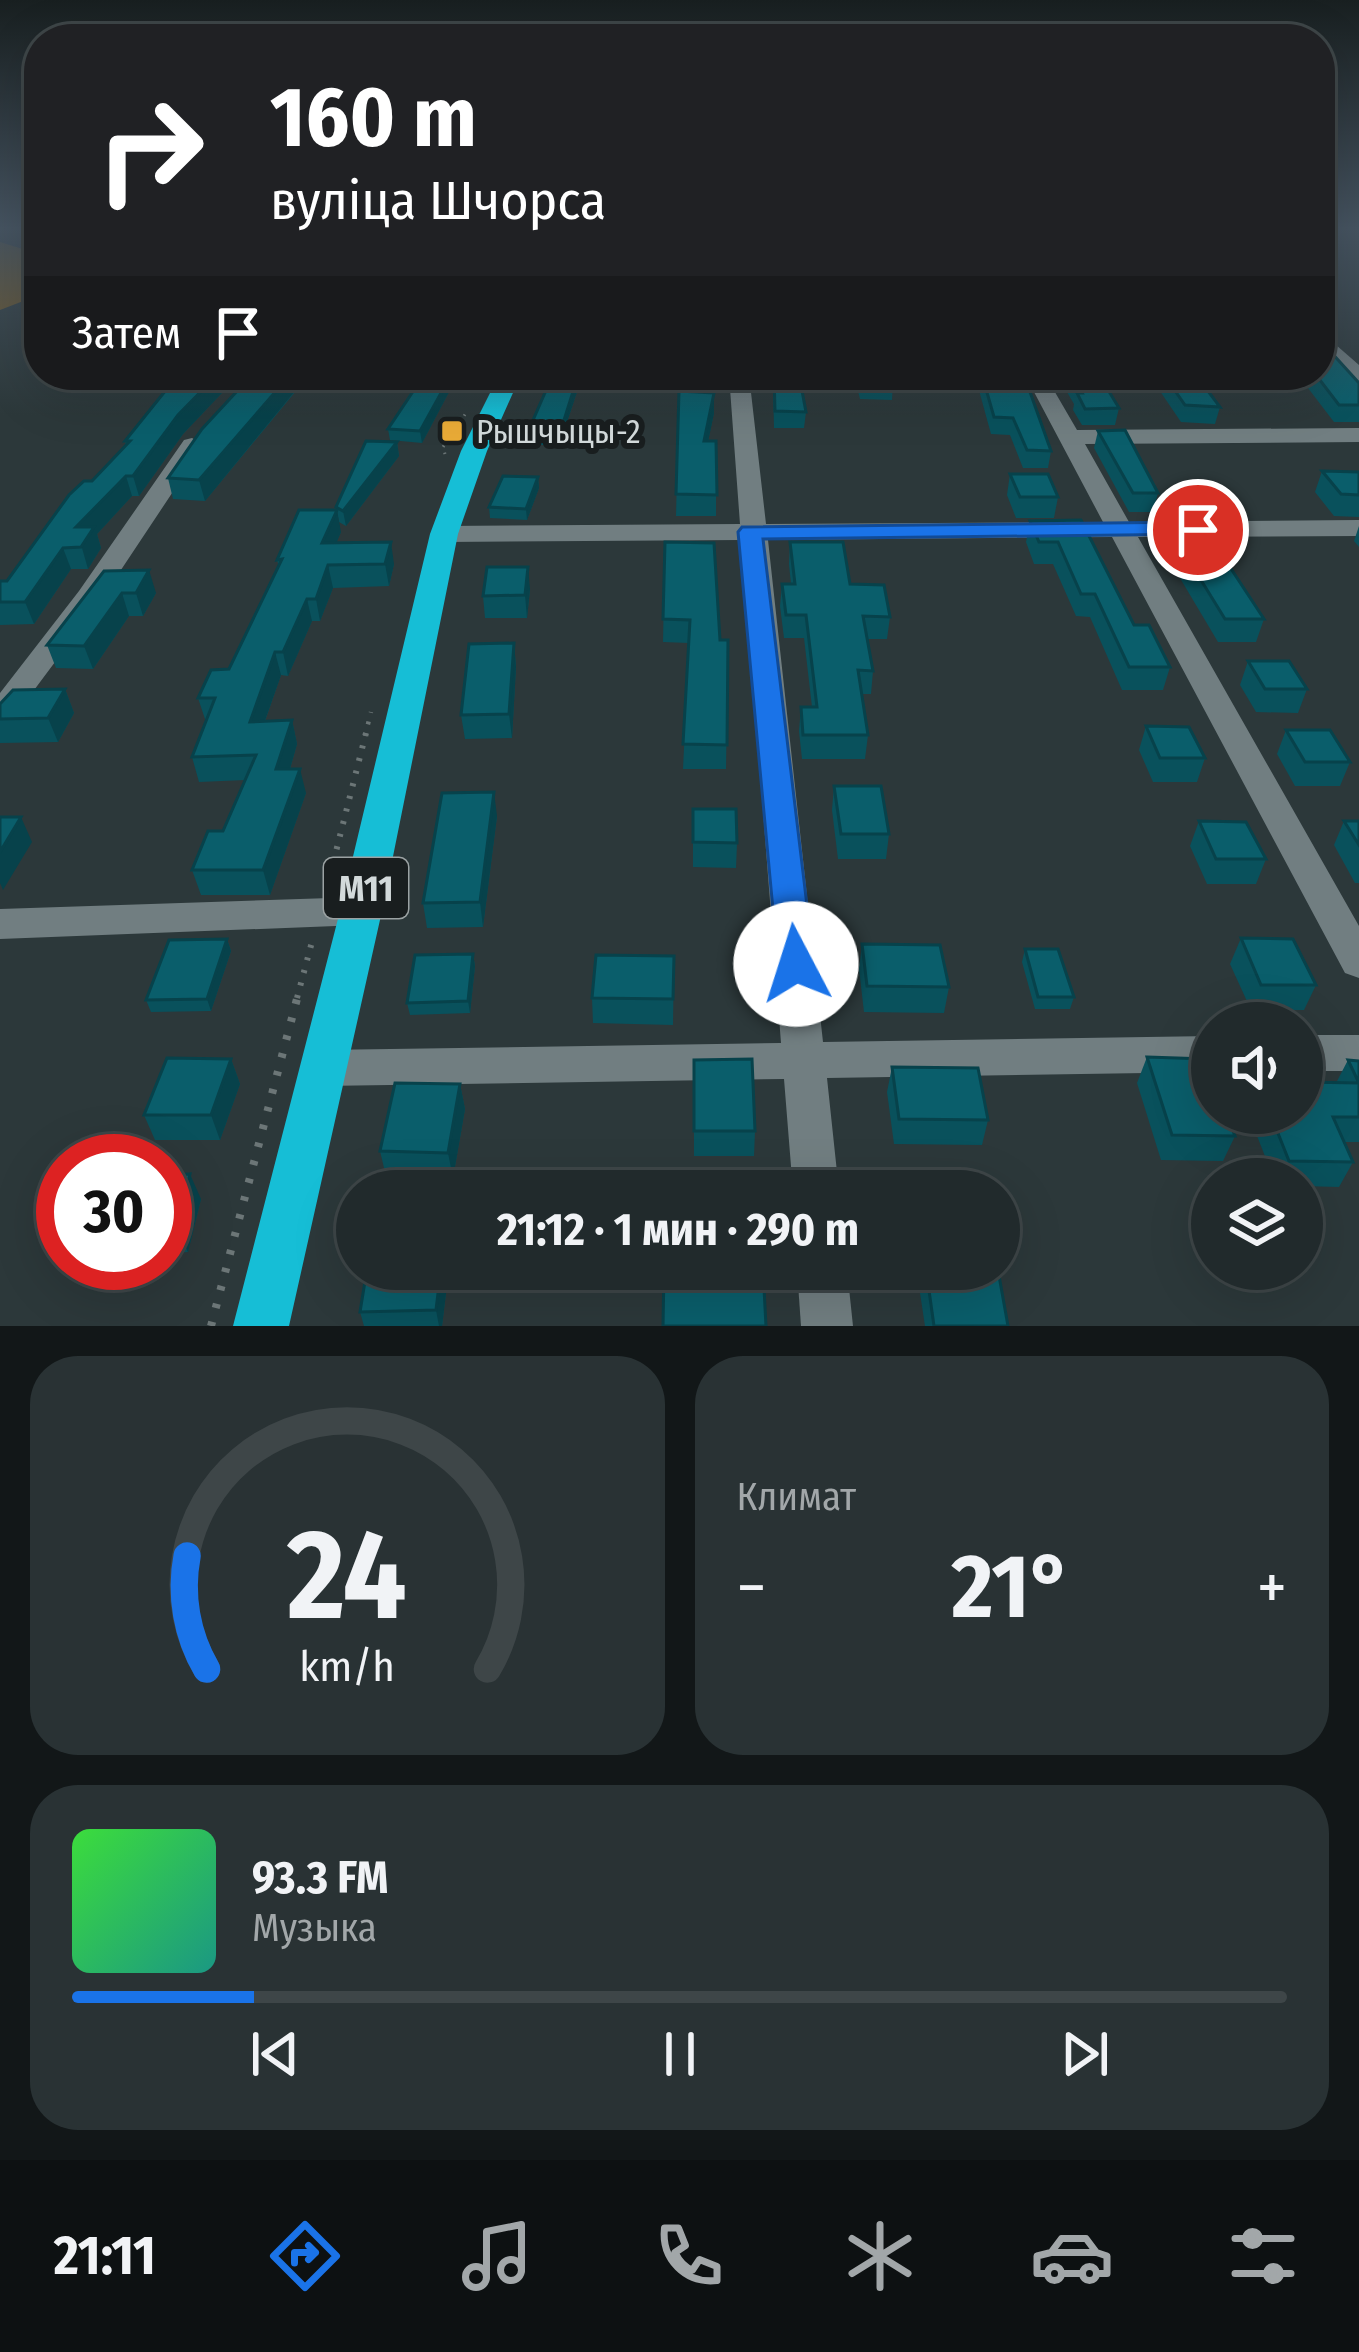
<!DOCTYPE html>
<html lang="ru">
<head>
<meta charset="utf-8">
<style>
  body { margin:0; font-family:"Fira Sans Condensed",sans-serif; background:#293234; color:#f1f3f6; height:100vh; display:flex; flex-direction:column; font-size:45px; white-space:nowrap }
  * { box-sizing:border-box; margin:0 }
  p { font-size:39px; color:#a2a7a9 }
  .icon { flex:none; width:66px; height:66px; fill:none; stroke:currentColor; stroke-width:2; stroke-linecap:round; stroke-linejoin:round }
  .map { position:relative; height:1326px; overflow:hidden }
  .sheet { display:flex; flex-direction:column; gap:30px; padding:30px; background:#121718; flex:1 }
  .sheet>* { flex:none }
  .banner { position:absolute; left:24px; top:24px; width:1311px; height:366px; border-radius:48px; box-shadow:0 12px 48px #0002,0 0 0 3px #3e4648; background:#202124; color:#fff; overflow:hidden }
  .buttons { position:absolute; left:1191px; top:1002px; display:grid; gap:24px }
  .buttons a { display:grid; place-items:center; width:132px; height:132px; border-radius:50%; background:#212a2c; box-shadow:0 12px 48px #0002,0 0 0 3px #3e4648; font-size:60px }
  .speed { position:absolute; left:36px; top:1134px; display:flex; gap:24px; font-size:60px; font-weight:700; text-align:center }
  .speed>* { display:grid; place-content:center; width:156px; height:156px; border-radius:50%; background:#212a2c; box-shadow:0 12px 48px #0002,0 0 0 3px #3e4648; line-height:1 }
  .speed .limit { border:18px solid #d22; background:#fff; color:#111 }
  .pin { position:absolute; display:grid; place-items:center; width:102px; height:102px; color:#fff; margin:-51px; border:6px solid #fff; border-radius:50%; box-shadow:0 3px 12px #0007 }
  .me { position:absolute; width:132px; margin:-66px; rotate:355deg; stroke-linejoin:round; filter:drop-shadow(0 0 9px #0008) }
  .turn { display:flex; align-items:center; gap:42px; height:252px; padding:0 48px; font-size:54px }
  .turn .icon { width:156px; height:156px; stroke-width:2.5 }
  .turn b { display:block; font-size:84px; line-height:102px }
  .then { display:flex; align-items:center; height:114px; padding:0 48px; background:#0003; gap:24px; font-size:45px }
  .big { font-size:90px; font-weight:700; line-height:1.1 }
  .sheet .tile { flex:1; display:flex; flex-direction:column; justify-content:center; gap:18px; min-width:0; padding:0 42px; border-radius:48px; background:#293234 }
  .sheet .dial { align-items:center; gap:0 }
  .dial svg { height:312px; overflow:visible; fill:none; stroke:#3e4648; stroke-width:7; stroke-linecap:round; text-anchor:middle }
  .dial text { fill:#f1f3f6; stroke:none }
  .song { display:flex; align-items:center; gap:36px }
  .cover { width:144px; height:144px; border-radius:18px; background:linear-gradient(135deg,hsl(120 70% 55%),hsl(170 70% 35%)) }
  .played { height:12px; border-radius:6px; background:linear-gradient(90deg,#1a73e8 15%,#3e4648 15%) }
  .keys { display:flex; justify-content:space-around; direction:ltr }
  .heat { display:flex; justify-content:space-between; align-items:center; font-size:66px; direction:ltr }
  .sheet .tiles { flex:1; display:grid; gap:30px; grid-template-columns:1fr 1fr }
  .tile:last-child { grid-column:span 2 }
  .trip { position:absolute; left:336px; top:1170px; width:684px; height:120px; border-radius:60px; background:#212a2c; box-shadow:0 12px 48px #0002,0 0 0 3px #3e4648; font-weight:700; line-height:120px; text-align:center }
  .tab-bar { display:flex; height:192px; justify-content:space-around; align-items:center; background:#0d1112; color:#a2a7a9 }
  .tab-bar .icon { width:84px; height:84px }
  .tab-bar .on { color:#1a73e8 }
  .tab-bar b { font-size:54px; color:#f1f3f6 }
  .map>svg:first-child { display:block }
  .green { fill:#7a5a1f }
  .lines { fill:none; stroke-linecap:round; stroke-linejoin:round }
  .path-far3 { stroke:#6c7677; stroke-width:3; stroke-dasharray:1.5 6; stroke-linecap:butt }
  .path-far2 { stroke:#6c7677; stroke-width:4.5; stroke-dasharray:3 9; stroke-linecap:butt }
  .path-far1 { stroke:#6c7677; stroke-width:6; stroke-dasharray:3 10; stroke-linecap:butt }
  .path { stroke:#6c7677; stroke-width:8; stroke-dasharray:4.5 14; stroke-linecap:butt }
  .service { fill:#717e81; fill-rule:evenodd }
  .minor { fill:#717e81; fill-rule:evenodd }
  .trunk { fill:#16bed6; fill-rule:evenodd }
  .wall { fill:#09515c }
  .shaded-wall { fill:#07424b }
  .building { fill:#0a5e6b; stroke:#07424b; stroke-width:3 }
  .route { fill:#1a73e8; stroke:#114b97; stroke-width:3 }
  .poi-dot { fill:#e9ab37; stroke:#191e1f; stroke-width:4.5 }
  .labels { text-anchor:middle; stroke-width:12; stroke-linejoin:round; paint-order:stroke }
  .far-poi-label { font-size:33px; fill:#d3dadb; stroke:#191e1f; text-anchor:start }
  .shield { fill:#191e1f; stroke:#9ba2a3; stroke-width:3 }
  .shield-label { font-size:36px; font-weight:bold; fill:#d3dadb }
</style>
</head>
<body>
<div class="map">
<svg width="1359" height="1326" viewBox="0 0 1359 1326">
  <rect width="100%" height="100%" fill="#2c383a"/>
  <path class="green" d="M0 242 39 254V295L0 310Z"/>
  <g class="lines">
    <path class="path-far3" d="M445 454 443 447 466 413"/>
    <path class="path-far2" d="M365 736 371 712"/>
    <g class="path-far1">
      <path d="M327 887 366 733"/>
      <path d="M297 998 313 938"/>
    </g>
    <path class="path" d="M211 1326 298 995"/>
    <path class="service" d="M595 375H607L602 385 508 383 502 380 508 377 594 379Z"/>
    <g class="minor">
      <path d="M1320 331 1359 365V383L1320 348Z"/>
      <path d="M729 375H749L766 524 1103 522 1025 375H1045L1077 430 1359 428V442L1085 444 1129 522 1359 520V536L1138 537 1359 926V978L1345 973 1112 537 768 540 823 1042 1212 1036V1072L827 1078 839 1191H793L784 1079 322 1086 307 1081 301 1068 307 1055 322 1050 781 1043 742 540 444 542 431 534 444 526 740 524Z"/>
      <path d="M192 438 204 445 99 603 11 721 0 724V693L79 591 184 440Z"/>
      <path d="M361 897 374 901 380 911 374 921 361 925 0 939V909Z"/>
      <rect x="1302" y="1035" width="57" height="36"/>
      <path d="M797 1269H847L853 1326H801Z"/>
    </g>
    <path class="trunk" d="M499 375H521L487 451 458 534 382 911 289 1326H233L340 911 430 534 461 451Z"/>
  </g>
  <g class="wall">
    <path d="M178 375H239L183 434 139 496H132L97 534 101 548 88 569H71L34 624 0 625V581H7L92 481 126 445 125 441Z"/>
    <path d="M424 375H458L422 443 390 440 388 429Z"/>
    <path d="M762 375H799L806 412 804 428H774L773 387H763Z"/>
    <path d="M854 375H1022L1051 451 1048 468H1023L1010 435 991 434 977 383 893 382 892 400 860 399Z"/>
    <path d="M1057 375H1099L1119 408 1115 425H1082L1073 410 1074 404Z"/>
    <path d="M1149 375H1196L1220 407 1215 424 1181 422Z"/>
    <path d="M1298 375H1320L1359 383V422H1334Z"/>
    <path d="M577 379 578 389 559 446 528 444 527 434Z"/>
    <path d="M305 380 205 501 173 499 168 478Z"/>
    <path d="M679 391 714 393V413L708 441H716V516H676Z"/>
    <path d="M1098 431 1158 493 1153 512H1129L1094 448Z"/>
    <path d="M397 442 399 456 346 526 339 522 336 507Z"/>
    <path d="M1322 471 1359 472V517L1334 516 1315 492Z"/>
    <path d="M1010 474 1058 497 1054 518H1016L1007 495Z"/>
    <path d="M538 477 539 488 527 520 490 518 489 507Z"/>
    <path d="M1081 520 1134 625 1170 667 1163 690H1122L1090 617 1076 616 1053 564H1034L1026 542 1030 521Z"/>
    <path d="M1359 526V547L1354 541Z"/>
    <path d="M341 532 336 543 394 564 389 586 333 588 320 621H312L288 676 281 675 265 721 292 720 297 744 290 769 306 793 270 895H201L192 870 223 831 245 780 199 782 192 757 206 722 198 698 229 669 279 567 277 560Z"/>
    <path d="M665 542 720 640H728L726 769H683L689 643 663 642Z"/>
    <path d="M790 542 850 584 890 617 887 639H868L873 671 871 694H862L868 735 865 759H802L799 731 801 707H812L804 638H784L780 606 782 584H791L789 564Z"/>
    <path d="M1180 546 1264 619 1256 642H1218L1174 568Z"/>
    <path d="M104 571 156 593 143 616H129L93 669 56 668 47 645Z"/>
    <path d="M530 589 527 618H485L483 596Z"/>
    <path d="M514 643 516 667 512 738 465 739 461 715Z"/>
    <path d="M1248 661 1307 689 1298 713 1256 712 1240 685Z"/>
    <path d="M65 689 74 713 58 742 0 743V704Z"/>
    <path d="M1146 726 1205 758 1197 782H1153L1139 750Z"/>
    <path d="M1286 730 1350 762 1340 786H1295L1277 754Z"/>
    <path d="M834 786 889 834 886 859H838L832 810Z"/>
    <path d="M693 809 737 843 736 868 693 867Z"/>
    <path d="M497 816 483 927 427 928 423 903Z"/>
    <path d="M1199 821 1266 859 1256 884H1207L1190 846Z"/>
    <path d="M1344 821H1359V883H1355L1334 845Z"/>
    <path d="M1241 938 1316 985 1304 1010H1251L1230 964Z"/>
    <path d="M227 939 231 951 211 1011 151 1012 146 1000Z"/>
    <path d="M862 944 949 987 944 1013 864 1012 859 969Z"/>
    <path d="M1025 949 1074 997 1070 1009H1035L1022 962Z"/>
    <path d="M473 954 475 966 470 1013 410 1015 407 1003Z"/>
    <path d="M674 956 673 1025 593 1023 592 998Z"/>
    <path d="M1147 1057 1235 1136 1223 1161 1161 1160 1137 1083Z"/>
    <path d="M231 1059 240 1084 220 1140H155L144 1115Z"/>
    <path d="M694 1060 755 1131 754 1156H694Z"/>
    <path d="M1348 1060 1359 1061V1142H1344L1353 1162 1339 1187 1302 1186V1179H1274L1248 1113H1302L1336 1083Z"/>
    <path d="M892 1067 988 1120 982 1145 894 1144 887 1092Z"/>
    <path d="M460 1084 465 1109 453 1178 386 1176 380 1151Z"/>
    <path d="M165 1176 201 1199 188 1252 165 1254Z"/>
    <path d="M449 1269 442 1326H364L360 1312Z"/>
    <path d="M926 1269 1008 1326H925L920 1293Z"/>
  </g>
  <g class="shaded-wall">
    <path d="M217 375H239L183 434 139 496 133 476 178 415Z"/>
    <path d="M290 375H308L205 501 199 480Z"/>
    <path d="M451 375H458L422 443 420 431Z"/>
    <path d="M577 379 578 389 559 446V436Z"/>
    <path d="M714 393V413L704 461V441Z"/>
    <path d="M397 442 399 456 346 526 343 511Z"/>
    <path d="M126 476 132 496 97 534 101 548 88 569 76 527Z"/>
    <path d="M538 477 539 488 527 520 526 509Z"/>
    <path d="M337 510 341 532 327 565 322 543Z"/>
    <path d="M391 542 394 564 389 586 385 564Z"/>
    <path d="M63 548 71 569 34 624 25 602Z"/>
    <path d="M328 565 333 588 320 621 316 599Z"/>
    <path d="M528 567 530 589 527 618 525 595Z"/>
    <path d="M149 570 156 593 143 616 136 593Z"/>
    <path d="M122 593 129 616 93 669 84 646Z"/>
    <path d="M307 599 312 621 288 676 283 652Z"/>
    <path d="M514 643 516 667 512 738 509 714Z"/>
    <path d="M275 652 281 675 256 746 250 722Z"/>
    <path d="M65 689 74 713 58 742 48 718Z"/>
    <path d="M292 720 297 744 283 793 276 769Z"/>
    <path d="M300 769 306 793 270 895 263 870Z"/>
    <path d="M494 792 497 816 483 927 480 902Z"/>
    <path d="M21 817 32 842 3 890 0 883V852Z"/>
    <path d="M227 939 231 951 211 1011 207 999Z"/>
    <path d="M473 954 475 966 470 1013 468 1001Z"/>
    <path d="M231 1059 240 1084 220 1140 211 1115Z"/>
    <path d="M460 1084 465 1109 453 1178 448 1153Z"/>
    <path d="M190 1174 201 1199 188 1252 177 1228Z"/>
    <path d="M441 1269H449L442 1326H439L436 1310Z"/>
  </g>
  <g class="building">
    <path d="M1320 340 1359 383V405H1339L1316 375H1320Z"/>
    <path d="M178 375H217L178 415 133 476H126L76 527H94L81 547 63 548 25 602H0V581H7L69 495 84 481H92L130 441H125Z"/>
    <path d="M252 375H290L199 480 168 478 202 429Z"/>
    <path d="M424 375H451L420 431 388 429Z"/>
    <path d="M774 375H799L806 412 775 411Z"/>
    <path d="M860 375H891L894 383H861Z"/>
    <path d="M982 375H1022L1030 392 1051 451 1027 450 1013 418 994 417Z"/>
    <path d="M1070 375H1099L1119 408 1085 409 1077 393H1082Z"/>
    <path d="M1164 375H1196L1220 407 1185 405Z"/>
    <path d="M551 379H577L559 436 527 434Z"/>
    <path d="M679 391 714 393 704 441H716L717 495 676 494Z"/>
    <path d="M1125 430 1158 493H1133L1098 431Z"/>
    <path d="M366 441 397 442 343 511 336 507Z"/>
    <path d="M1322 471 1359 472V495L1341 494Z"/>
    <path d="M1010 474H1048L1058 497H1020Z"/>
    <path d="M503 476 538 477 526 509 489 507Z"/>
    <path d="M299 510H337L322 543 391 542 385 564 328 565 316 599H307L283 652H275L250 722 292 720 276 769H300L263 870H192L208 831H223L256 755 192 757 215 698H198L211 670 229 669 282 559 277 560Z"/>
    <path d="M1081 520 1134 625H1149L1170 667H1129L1095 594H1081L1058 542H1039L1030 521Z"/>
    <path d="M665 542 714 543 720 640H728L727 745 683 744 690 620 663 619Z"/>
    <path d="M790 542H843L850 584 884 585 890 617 863 616 873 671 858 670 868 735H803L801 707H817L806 615H786L782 584H795Z"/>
    <path d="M1180 546H1216L1264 619H1225Z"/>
    <path d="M487 567H528L525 595 483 596Z"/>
    <path d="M149 570 136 593H122L84 646 47 645 104 571Z"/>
    <path d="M514 643 509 714 461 715 469 644Z"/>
    <path d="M1248 661H1289L1307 689H1265Z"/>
    <path d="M65 689 48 718 0 719V704L13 690Z"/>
    <path d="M1146 726 1189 727 1205 758H1160Z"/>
    <path d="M1286 730H1330L1350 762H1305Z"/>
    <path d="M834 786H881L889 834H841Z"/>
    <path d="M494 792 480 902 423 903 442 793Z"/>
    <path d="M693 809H736L737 843 693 842Z"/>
    <path d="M0 817H21L0 852Z"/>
    <path d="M1199 821 1246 822 1266 859H1216Z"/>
    <path d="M1344 821H1359V845Z"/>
    <path d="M1241 938 1293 939 1316 985H1261Z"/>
    <path d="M227 939 207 999 146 1000 169 940Z"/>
    <path d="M862 944 940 945 949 987 867 986Z"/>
    <path d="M1025 949H1058L1074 997H1038Z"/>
    <path d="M473 954 468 1001 407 1003 415 955Z"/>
    <path d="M596 955 674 956 673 999 592 998Z"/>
    <path d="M1147 1057 1206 1059 1212 1075V1113H1226L1235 1136 1172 1135Z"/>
    <path d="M167 1058 231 1059 211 1115H144Z"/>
    <path d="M752 1059 755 1131H694V1060Z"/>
    <path d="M1348 1060 1359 1061V1117H1333L1353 1162 1289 1161 1270 1113H1302V1082L1359 1083Z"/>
    <path d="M892 1067 978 1068 988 1120 899 1119Z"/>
    <path d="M395 1083 460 1084 448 1153 380 1151Z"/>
    <path d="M190 1174 177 1228H165V1176Z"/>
    <path d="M367 1269H441L436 1310 360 1312Z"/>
    <path d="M664 1269H763L766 1326H663Z"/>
    <path d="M926 1269 998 1270 1008 1326H934Z"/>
  </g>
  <linearGradient id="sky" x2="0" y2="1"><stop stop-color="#181f20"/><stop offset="0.55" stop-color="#455360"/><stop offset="1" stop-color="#455360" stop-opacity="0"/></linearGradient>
  <rect width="1359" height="415" fill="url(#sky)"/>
  <path class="route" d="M1198 522 1209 530 1206 534 763 539 814 964 808 974 796 978 783 974 778 964 738 532 742 527Z"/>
  <rect class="poi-dot" x="440" y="419" width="24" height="24" rx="6"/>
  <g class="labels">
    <g class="far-poi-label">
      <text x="476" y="443">Рышчыцы-2</text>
    </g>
    <rect class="shield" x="324" y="858" width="84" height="60" rx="9"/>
    <g class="shield-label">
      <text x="366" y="901">М11</text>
    </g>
  </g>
</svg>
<div class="buttons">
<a><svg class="icon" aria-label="sound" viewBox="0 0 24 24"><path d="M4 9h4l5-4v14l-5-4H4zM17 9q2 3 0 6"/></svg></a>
<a><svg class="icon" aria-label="layers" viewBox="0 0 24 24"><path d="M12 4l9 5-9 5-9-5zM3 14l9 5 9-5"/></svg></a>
</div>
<div class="speed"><div class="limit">30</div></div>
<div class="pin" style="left:1198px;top:530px;background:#d93025"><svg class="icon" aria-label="arrive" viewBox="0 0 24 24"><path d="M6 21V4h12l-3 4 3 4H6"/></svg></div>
<svg class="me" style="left:796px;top:964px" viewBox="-20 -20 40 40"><circle r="19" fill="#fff"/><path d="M0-13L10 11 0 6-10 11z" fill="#1a73e8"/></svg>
<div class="trip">21:12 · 1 мин · 290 m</div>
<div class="banner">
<div class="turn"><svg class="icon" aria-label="right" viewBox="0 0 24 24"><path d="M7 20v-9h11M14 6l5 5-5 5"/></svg><div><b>160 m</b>вуліца Шчорса</div></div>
<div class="then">Затем<svg class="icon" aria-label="arrive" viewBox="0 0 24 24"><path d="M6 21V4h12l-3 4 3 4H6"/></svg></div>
</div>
</div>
<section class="sheet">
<div class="tiles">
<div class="tile dial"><svg viewBox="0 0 100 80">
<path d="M14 69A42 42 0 1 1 86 69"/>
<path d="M14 69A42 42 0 0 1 9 40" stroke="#1a73e8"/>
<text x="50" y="56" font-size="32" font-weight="700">24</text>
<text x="50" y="72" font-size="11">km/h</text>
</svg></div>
<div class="tile"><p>Климат</p>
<div class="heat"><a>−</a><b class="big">21°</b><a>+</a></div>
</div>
<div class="tile">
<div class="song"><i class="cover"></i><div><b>93.3 FM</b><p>Музыка</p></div></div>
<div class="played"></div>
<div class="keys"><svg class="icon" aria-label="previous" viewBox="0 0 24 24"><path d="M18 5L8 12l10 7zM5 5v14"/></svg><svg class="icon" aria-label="pause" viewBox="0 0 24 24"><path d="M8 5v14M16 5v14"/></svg><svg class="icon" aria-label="next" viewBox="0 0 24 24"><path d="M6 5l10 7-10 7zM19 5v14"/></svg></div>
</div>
</div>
</section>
<nav class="tab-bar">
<b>21:11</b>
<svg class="icon on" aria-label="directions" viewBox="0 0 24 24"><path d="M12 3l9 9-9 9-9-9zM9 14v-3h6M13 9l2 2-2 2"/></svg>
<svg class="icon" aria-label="music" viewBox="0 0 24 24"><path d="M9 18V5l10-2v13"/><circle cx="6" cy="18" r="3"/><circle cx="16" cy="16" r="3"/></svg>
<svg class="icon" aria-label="phone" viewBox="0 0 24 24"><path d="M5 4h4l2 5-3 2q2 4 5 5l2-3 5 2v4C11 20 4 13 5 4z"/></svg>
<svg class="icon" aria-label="climate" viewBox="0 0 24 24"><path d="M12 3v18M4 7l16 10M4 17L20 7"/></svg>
<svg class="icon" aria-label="car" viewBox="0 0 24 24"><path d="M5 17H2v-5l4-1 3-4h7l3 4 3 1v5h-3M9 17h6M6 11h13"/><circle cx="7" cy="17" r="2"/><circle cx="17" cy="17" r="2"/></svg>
<svg class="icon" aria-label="filters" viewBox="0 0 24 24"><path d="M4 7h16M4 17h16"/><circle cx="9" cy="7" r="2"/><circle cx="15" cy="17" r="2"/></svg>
</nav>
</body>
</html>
